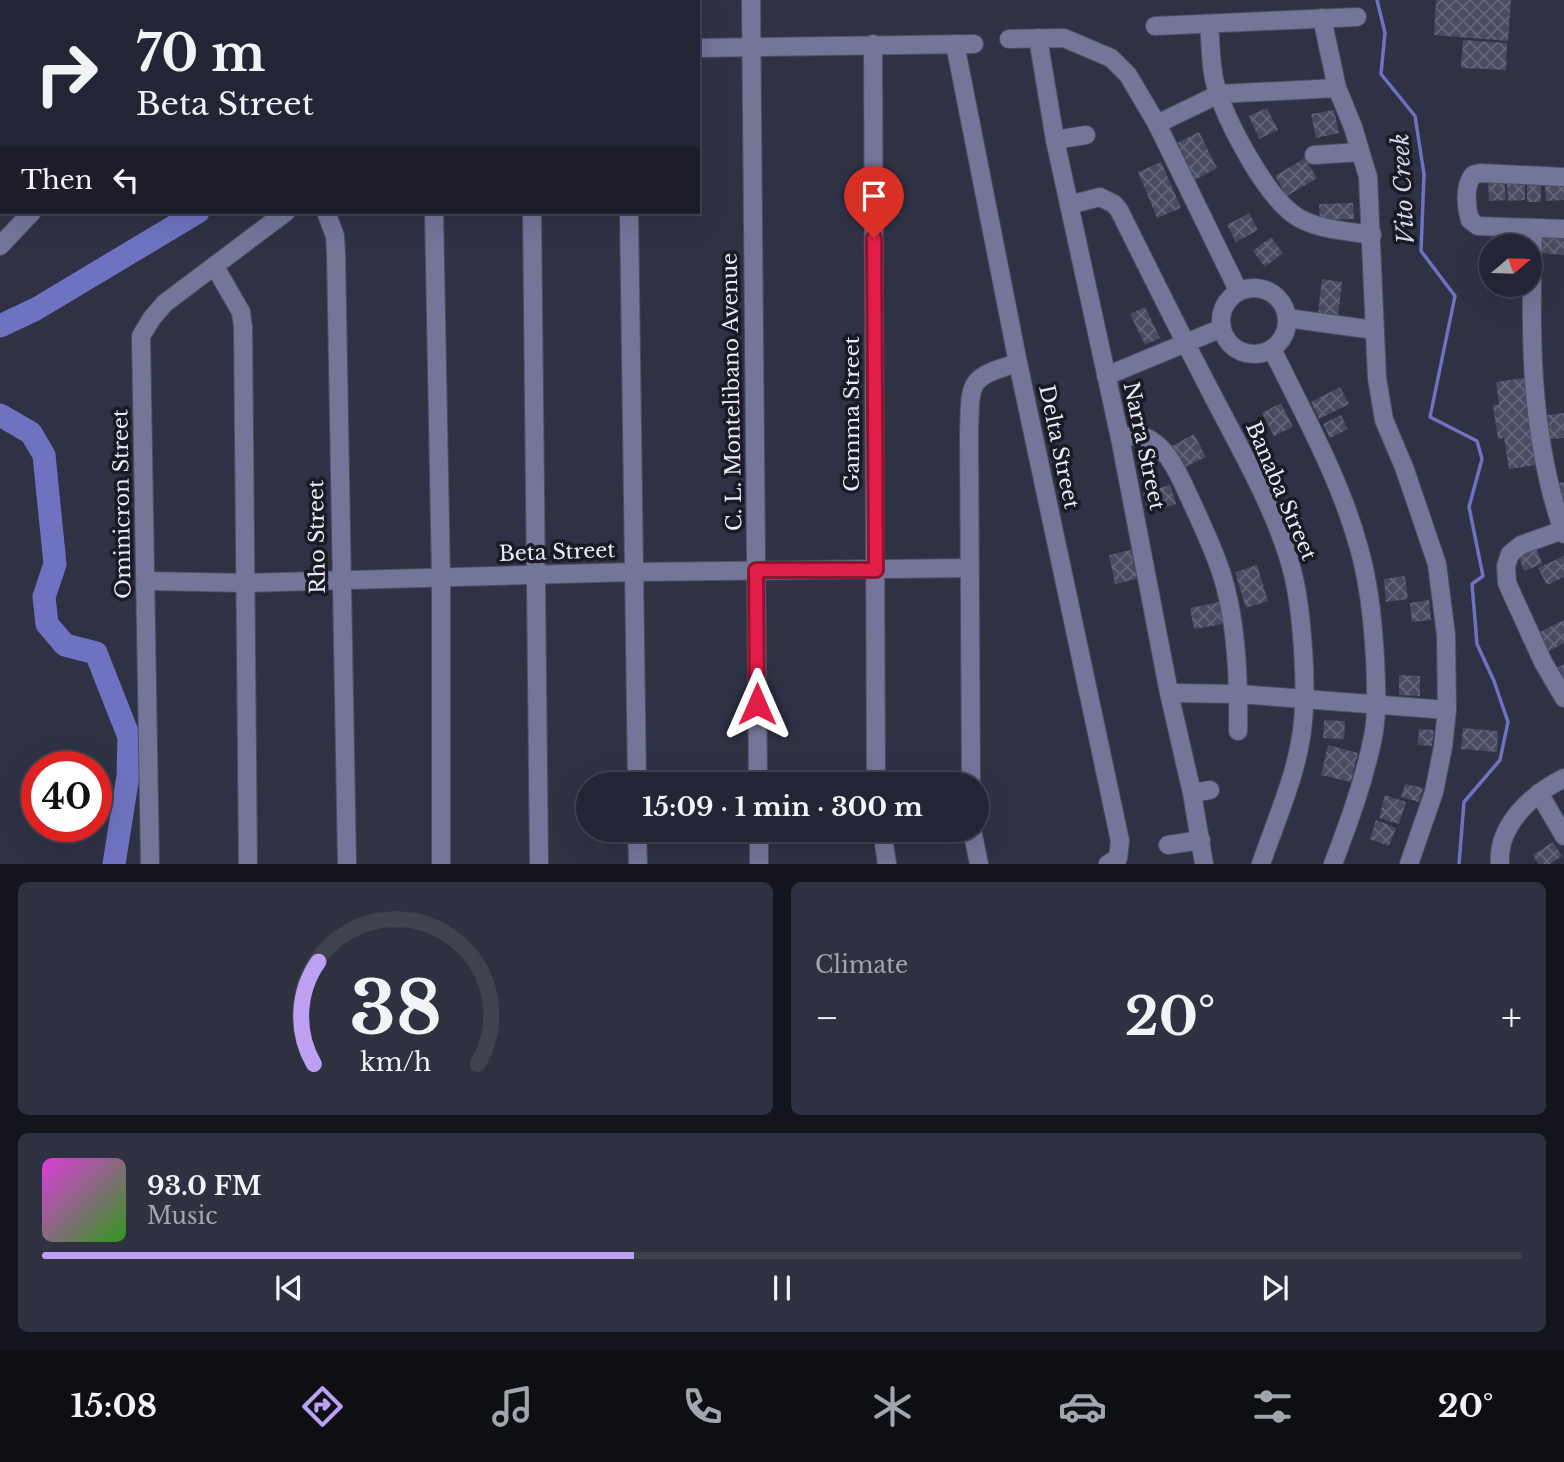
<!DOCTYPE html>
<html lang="en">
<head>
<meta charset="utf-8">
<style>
  body { margin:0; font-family:"Libre Baskerville",serif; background:#2f3140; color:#f1f3f6; height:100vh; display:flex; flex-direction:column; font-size:26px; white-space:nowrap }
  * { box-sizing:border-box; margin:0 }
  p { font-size:23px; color:#a3a5ac }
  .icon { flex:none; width:38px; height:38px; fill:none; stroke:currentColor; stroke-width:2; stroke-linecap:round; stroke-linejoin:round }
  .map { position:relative; height:864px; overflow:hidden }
  .panel { display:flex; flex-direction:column; gap:18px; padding:18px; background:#13141d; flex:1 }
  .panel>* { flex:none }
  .top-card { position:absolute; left:0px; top:0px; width:700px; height:214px; box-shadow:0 7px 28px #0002,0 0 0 2px #40424f; background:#232534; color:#f1f3f6; overflow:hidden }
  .needle { width:46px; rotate:71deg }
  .controls { position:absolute; left:1479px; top:234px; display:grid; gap:14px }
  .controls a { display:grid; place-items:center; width:63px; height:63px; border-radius:50%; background:#232534; box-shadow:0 7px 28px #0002,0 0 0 2px #40424f; font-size:35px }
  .speed { position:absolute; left:21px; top:751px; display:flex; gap:14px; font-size:35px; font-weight:700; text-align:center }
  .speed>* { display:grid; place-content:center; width:91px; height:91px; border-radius:50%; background:#232534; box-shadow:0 7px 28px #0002,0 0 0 2px #40424f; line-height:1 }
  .speed .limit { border:10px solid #d22; background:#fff; color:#111 }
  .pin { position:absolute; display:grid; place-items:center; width:60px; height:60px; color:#fff; margin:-72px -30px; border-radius:50% 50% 50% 0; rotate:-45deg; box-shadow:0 0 7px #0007 }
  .pin .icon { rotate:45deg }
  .me { position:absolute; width:77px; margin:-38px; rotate:0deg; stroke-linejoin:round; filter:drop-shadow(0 0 5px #0008) }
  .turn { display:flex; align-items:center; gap:24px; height:147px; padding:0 21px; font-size:32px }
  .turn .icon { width:91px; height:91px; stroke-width:2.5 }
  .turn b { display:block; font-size:49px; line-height:60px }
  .then { display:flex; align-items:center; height:66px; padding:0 21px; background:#0003; gap:14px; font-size:26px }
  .big { font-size:52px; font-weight:700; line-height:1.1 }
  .panel .widget { flex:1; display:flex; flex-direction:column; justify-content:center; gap:10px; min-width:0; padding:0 24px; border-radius:10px; background:#2f3140 }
  .panel .dial { align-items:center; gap:0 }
  .dial svg { height:182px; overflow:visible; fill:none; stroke:#40424f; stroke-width:7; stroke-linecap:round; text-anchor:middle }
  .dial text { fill:#f1f3f6; stroke:none }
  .song { display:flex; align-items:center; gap:21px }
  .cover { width:84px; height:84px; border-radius:10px; background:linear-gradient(135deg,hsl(300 70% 55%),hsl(110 70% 35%)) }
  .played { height:7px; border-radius:4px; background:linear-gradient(90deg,#bca0f2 40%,#40424f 40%) }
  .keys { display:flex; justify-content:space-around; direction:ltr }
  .heat { display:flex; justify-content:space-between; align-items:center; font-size:38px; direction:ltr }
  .panel .tiles { flex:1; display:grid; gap:18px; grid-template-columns:1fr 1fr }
  .widget:last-child { grid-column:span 2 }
  .trip { position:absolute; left:576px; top:772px; width:413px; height:70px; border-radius:35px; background:#232534; box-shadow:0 7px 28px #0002,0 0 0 2px #40424f; font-weight:700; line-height:70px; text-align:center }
  .dock { display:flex; height:112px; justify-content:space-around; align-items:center; background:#0e0f15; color:#a3a5ac }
  .dock .icon { width:49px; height:49px }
  .dock .selected { color:#bca0f2 }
  .dock b { font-size:32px; color:#f1f3f6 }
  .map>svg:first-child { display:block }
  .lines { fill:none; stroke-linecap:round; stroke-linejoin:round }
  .stream { stroke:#6f72c0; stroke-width:3.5 }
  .river { stroke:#6f72c0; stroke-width:23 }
  .building { fill:url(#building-cross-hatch) }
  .minor-casing { stroke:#4d4f61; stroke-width:20 }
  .minor { stroke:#737699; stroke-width:18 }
  .route-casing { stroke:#92132f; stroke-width:18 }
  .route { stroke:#e11d48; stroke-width:12 }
  .labels { text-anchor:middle; stroke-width:7; stroke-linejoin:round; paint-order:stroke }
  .street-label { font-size:21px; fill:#e8eaf7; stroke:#191a23 }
  .water-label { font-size:23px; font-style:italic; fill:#d6d8ee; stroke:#191a23 }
</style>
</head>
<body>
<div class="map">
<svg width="1564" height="864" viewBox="0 0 1564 864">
  <defs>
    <pattern id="building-cross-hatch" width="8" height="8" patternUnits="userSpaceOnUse" patternTransform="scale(1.75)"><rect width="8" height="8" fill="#494b60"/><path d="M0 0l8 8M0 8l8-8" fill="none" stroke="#636578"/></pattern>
  </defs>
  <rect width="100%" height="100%" fill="#2f3145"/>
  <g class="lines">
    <path class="stream" d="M1377 0 1385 33 1381 74 1415 116 1424 174 1421 251 1455 296 1430 417 1477 441 1482 459 1469 507 1483 576 1472 584 1477 644 1494 681 1508 722 1500 760 1464 802 1459 864"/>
    <g class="river">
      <path d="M299 0 300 2"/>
      <path d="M0 326 36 309 198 212"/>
      <path d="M0 415 31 433 44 455 55 564 44 597 47 624 65 645 96 653 129 737 128 776 114 864"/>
    </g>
  </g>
  <g class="building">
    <path d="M1436 0H1511L1508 41 1434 35Z"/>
    <path d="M1463 40 1507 43 1506 70 1461 68Z"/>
    <path d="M1267 108 1278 130 1259 139 1249 116Z"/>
    <path d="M1334 110 1339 133 1316 138 1311 114Z"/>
    <path d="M1199 132 1217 168 1195 180 1177 143Z"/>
    <path d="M1305 158 1317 178 1287 196 1275 176Z"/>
    <path d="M1161 162 1181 208 1157 218 1138 172Z"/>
    <path d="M1504 179 1506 200 1489 201 1488 180Z"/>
    <path d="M1507 182H1525V200L1508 201Z"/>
    <rect x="1527" y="182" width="14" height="20"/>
    <path d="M1564 183V200L1546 201 1545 184Z"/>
    <path d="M1353 203 1354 219 1320 220 1319 204Z"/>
    <path d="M1249 213 1258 230 1236 242 1227 225Z"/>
    <path d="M1541 231 1564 233V255L1540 253Z"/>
    <path d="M1271 237 1283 253 1265 267 1253 251Z"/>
    <path d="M1322 279 1342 282 1338 315 1318 313Z"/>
    <path d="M1145 307 1160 338 1145 345 1130 314Z"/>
    <path d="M1524 378 1537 465 1509 469 1504 438 1498 439 1493 405H1499L1496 382Z"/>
    <path d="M1340 387 1349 404 1319 419 1311 402Z"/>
    <path d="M1281 403 1293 427 1274 436 1262 413Z"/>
    <path d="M1564 413V438L1543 440 1540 416Z"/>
    <path d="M1341 415 1348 429 1330 438 1323 424Z"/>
    <path d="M1194 434 1206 457 1181 469 1170 447Z"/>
    <path d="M1564 482V515L1553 484Z"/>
    <path d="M1170 485 1176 504 1149 513 1143 493Z"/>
    <path d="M1536 546 1542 564 1524 571 1517 553Z"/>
    <path d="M1131 550 1137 579 1115 584 1109 555Z"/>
    <path d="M1564 556V577L1547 585 1538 568Z"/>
    <path d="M1257 565 1268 601 1246 608 1235 572Z"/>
    <path d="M1405 576 1408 599 1386 602 1384 579Z"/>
    <path d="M1429 600 1431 620 1412 622 1410 603Z"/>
    <path d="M1219 602 1223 624 1194 629 1190 608Z"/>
    <path d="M1564 620V643L1544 654 1534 635Z"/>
    <path d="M1564 664V684L1555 669Z"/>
    <path d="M1399 675 1420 676V696L1399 695Z"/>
    <path d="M1324 720 1345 721 1344 739 1323 738Z"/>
    <path d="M1463 728 1498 731 1497 752 1461 749Z"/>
    <path d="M1419 729 1434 730 1432 746 1418 745Z"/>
    <path d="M1328 745 1358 753 1351 782 1321 775Z"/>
    <path d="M1405 784 1423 788 1419 802 1401 797Z"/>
    <path d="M1385 795 1406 802 1399 824 1379 818Z"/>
    <path d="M1376 820 1396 828 1389 846 1370 839Z"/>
    <path d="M1553 842 1562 856 1550 864H1538L1533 855Z"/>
  </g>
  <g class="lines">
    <g class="minor-casing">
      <g id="minor">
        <path d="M627 0V2"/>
        <path d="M751 0 758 784"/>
        <path d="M1322 18 1337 88 1353 127 1368 177 1377 378 1384 420 1404 467 1437 564 1446 635 1447 710 1443 747 1434 792 1409 864"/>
        <path d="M1209 24C1211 43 1210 64 1215 83 1225 119 1266 199 1299 218 1320 230 1348 231 1372 235"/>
        <path d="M1155 26 1357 17"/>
        <path d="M1038 38 1055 140 1120 438 1169 693 1192 793 1204 864"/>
        <path d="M1009 39 1064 38 1111 58 1128 75 1157 124 1238 290"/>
        <path d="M873 44 876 784"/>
        <path d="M955 44 1018 363 1120 841 1118 858 1108 864"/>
        <path d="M698 48 974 44"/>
        <path d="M0 61H2"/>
        <path d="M1157 124 1219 94 1337 88"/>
        <path d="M1055 140 1086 135"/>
        <path d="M1314 155 1360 152"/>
        <path d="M0 158H2"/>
        <path d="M1564 177 1480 173 1473 175C1464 186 1466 207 1470 220L1478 226 1564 229"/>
        <path d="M1069 205 1100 197 1114 204 1119 210C1151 274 1182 337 1215 400 1242 452 1279 516 1293 574 1302 611 1307 683 1303 721 1299 770 1277 817 1261 864"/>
        <path d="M326 212 335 236 336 253 347 864"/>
        <path d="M434 212 441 577V864"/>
        <path d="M532 212 539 864"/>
        <path d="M629 212 637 784"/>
        <path d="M1533 228C1530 331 1529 435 1564 534"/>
        <path d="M0 246 32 212"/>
        <path d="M215 267 241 312 243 327 248 864"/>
        <circle cx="1254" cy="321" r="33"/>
        <path d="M1287 318 1374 330"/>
        <path d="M1272 349C1303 413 1340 478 1359 548 1369 583 1373 621 1375 658 1376 684 1378 711 1373 737 1364 781 1349 822 1333 864"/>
        <path d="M1106 376 1222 328"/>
        <path d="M1120 438C1126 437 1135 435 1141 436 1168 443 1181 480 1192 503 1202 525 1213 548 1221 572 1237 620 1239 681 1238 731"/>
        <path d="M1563 530 1521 545 1510 554 1506 566 1507 583 1543 662 1564 698"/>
        <path d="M147 581 246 583 633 572 969 568"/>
        <path d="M1169 693 1239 694 1447 710"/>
        <path d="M971 784 969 433C971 382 966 378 1018 363"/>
        <path d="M1192 793 1210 790"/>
        <path d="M1539 793 1564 836"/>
        <path d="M637 830 638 864"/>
        <path d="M759 830V864"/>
        <path d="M882 830 887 864"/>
        <path d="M972 830 979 864"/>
        <path d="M1168 845 1201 840"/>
        <path d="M150 864 141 336 152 318 165 303 286 212"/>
        <path d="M1500 864C1497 825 1532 794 1564 778"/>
      </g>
    </g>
    <use href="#minor" class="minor"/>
  </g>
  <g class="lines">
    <g class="route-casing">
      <path id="route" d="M757 704 756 570H876L874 238"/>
    </g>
    <use href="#route" class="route"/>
  </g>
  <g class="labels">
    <g class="street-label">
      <text transform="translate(732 392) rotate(-91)" y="7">C. L. Montelibano Avenue</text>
      <text transform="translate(852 414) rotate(-90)" y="7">Gamma Street</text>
      <text transform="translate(1144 446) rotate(78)" y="7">Narra Street</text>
      <text transform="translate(1059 447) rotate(78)" y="7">Delta Street</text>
      <text transform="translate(1281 491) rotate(67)" y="7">Banaba Street</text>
      <text transform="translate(122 504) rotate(-91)" y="7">Ominicron Street</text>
      <text transform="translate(317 537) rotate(-91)" y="7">Rho Street</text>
      <text transform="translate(557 552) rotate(-2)" y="7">Beta Street</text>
    </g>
    <g class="water-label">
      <text transform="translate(1403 189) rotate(-93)" y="8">Vito Creek</text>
    </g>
  </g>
</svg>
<div class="controls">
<a><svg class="needle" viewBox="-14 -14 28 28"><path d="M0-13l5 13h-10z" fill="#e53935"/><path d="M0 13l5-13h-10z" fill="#a3a5ac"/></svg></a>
</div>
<div class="speed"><div class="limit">40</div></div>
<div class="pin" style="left:874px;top:238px;background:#d93025"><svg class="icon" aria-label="arrive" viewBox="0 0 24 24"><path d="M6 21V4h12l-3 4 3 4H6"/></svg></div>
<svg class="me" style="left:757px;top:704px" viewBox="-20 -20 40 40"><path d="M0-17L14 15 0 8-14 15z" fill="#e11d48" stroke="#fff" stroke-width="4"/></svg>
<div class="trip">15:09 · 1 min · 300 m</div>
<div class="top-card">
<div class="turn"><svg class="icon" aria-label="right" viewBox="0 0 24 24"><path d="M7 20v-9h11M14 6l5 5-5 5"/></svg><div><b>70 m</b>Beta Street</div></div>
<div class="then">Then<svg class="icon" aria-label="left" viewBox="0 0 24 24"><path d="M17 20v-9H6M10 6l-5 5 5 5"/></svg></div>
</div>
</div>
<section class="panel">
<div class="tiles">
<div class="widget dial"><svg viewBox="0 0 100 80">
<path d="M14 69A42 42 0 1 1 86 69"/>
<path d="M14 69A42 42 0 0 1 16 24" stroke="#bca0f2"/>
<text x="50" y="56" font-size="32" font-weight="700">38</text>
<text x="50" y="72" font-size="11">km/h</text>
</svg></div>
<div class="widget"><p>Climate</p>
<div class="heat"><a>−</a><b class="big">20°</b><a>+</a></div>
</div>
<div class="widget">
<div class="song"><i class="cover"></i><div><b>93.0 FM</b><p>Music</p></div></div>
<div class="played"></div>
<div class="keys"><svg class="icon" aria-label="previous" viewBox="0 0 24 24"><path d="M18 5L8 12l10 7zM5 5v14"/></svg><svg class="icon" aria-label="pause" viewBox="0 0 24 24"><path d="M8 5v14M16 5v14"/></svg><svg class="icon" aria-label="next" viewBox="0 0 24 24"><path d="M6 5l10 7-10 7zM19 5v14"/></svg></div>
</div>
</div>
</section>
<nav class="dock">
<b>15:08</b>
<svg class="icon selected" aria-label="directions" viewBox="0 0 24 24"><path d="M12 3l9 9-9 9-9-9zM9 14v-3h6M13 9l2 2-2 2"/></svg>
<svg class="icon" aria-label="music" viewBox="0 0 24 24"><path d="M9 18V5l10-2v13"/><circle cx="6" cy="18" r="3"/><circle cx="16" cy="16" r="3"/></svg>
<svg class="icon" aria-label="phone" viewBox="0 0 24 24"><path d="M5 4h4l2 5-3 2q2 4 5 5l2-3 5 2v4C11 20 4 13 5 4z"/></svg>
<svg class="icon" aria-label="climate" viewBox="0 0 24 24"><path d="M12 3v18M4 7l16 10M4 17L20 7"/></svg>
<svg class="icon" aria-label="car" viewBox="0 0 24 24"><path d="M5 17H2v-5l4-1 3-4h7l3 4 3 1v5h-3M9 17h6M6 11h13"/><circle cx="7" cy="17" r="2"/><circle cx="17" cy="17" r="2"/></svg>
<svg class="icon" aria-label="filters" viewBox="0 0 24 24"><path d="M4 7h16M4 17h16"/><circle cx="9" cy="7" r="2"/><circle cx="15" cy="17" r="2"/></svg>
<b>20°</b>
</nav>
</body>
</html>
